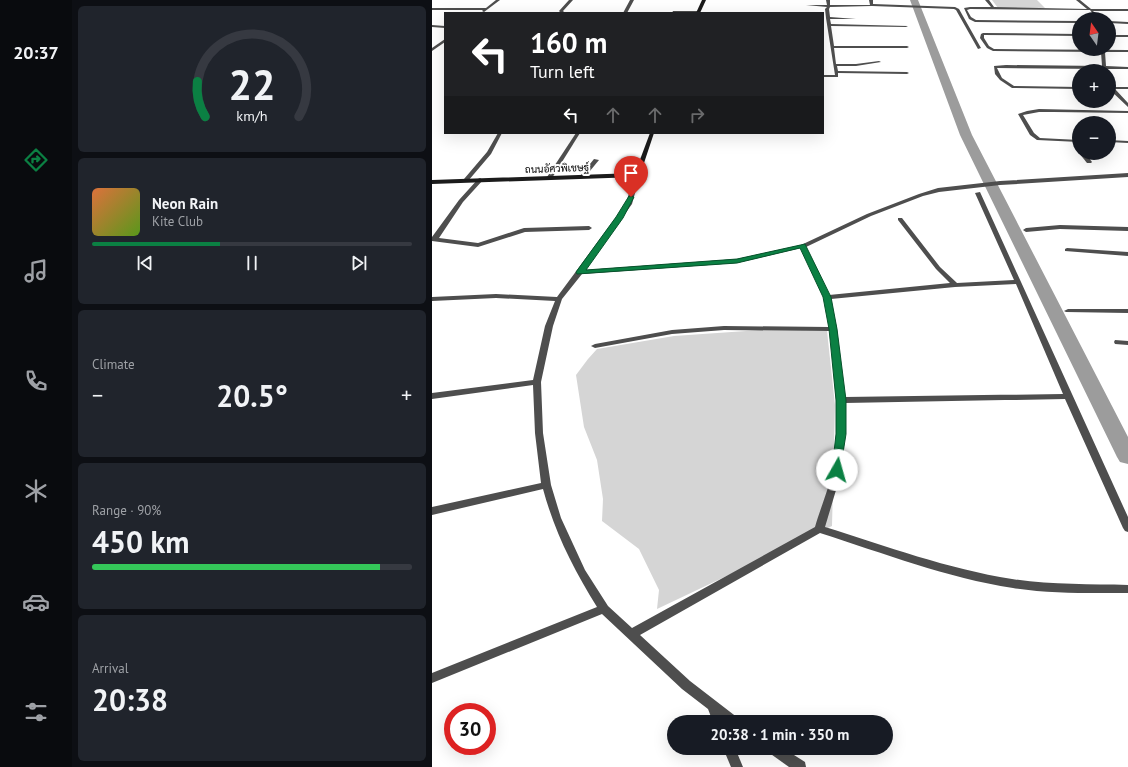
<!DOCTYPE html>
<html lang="en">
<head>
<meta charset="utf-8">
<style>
  body { margin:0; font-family:"PT Sans",Sarabun,sans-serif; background:#20242c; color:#f1f3f6; height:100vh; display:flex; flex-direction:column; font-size:15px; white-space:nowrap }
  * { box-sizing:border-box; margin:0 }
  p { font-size:13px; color:#9ea1a6 }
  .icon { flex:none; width:22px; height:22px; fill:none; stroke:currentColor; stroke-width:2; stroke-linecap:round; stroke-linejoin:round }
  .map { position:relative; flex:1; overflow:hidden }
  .side { display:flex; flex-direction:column; gap:6px; padding:6px; background:#0d0f14; width:360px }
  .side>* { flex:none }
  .guide { position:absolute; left:12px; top:12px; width:380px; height:122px; border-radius:0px; box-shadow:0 4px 16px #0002; background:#202124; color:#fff; overflow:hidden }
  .needle { width:26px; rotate:346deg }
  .buttons { position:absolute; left:640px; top:12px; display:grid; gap:8px }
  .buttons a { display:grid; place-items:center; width:44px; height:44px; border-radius:50%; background:#171b24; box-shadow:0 4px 16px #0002; font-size:20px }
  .speed { position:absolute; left:12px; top:703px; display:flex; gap:8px; font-size:20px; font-weight:700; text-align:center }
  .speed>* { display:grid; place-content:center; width:52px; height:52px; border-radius:50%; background:#171b24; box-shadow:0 4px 16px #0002; line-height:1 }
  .speed .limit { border:6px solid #d22; background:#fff; color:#111 }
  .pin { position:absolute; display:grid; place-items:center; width:34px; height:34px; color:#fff; margin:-41px -17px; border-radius:50% 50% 50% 0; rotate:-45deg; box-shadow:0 0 4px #0007 }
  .pin .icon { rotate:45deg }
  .me { position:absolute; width:44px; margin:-22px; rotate:7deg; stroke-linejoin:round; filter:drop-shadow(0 0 3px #0008) }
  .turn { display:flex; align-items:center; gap:14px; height:84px; padding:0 20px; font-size:18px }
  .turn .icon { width:52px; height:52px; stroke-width:2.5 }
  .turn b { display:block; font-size:28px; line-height:34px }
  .lanes { display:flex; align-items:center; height:38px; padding:0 20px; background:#0003; justify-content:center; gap:20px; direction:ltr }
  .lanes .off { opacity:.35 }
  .big { font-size:30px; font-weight:800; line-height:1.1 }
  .side .tile { flex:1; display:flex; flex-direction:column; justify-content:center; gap:6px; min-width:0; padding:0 14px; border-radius:6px; background:#20242c }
  .side .dial { align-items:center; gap:0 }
  .dial svg { height:104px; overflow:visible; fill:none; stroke:#363941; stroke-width:7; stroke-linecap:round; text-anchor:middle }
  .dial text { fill:#f1f3f6; stroke:none }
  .song { display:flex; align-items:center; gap:12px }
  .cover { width:48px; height:48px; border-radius:6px; background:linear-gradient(135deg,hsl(20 70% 55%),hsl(90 70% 35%)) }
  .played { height:4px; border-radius:2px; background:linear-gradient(90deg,#0b8043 40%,#363941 40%) }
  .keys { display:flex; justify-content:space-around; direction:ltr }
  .heat { display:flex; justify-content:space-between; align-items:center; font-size:22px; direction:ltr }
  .charge { height:6px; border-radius:3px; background:linear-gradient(90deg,#34c759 90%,#363941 0) }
  .trip { position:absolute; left:235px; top:715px; width:226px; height:40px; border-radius:20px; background:#171b24; box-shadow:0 4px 16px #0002; font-weight:800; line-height:40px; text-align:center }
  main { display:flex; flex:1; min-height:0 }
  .menu { display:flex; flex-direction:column; width:72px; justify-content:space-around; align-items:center; background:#090b0e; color:#9ea1a6 }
  .menu .icon { width:28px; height:28px }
  .menu .current { color:#0b8043 }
  .menu b { font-size:18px; color:#f1f3f6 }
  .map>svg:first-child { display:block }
  .green { fill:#d5d5d5 }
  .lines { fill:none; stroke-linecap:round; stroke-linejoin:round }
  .canal { fill:#9c9c9c; fill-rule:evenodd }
  .street { fill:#4e4e4e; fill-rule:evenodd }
  .secondary { fill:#1b1b1b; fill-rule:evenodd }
  .route { fill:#0b8043; stroke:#07532c }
  .labels { text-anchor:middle; stroke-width:4; stroke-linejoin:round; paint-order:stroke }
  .far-street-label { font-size:10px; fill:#000; stroke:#fff }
</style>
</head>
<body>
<main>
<nav class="menu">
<b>20:37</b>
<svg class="icon current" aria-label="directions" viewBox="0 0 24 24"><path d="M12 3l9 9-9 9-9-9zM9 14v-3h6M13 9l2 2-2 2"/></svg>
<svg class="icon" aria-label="music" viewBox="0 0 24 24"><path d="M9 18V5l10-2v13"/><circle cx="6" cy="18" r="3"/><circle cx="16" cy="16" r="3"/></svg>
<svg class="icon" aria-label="phone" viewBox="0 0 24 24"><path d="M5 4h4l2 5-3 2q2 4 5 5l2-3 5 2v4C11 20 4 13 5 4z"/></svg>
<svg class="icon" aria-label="climate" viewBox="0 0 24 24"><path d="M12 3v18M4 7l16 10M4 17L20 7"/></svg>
<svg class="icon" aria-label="car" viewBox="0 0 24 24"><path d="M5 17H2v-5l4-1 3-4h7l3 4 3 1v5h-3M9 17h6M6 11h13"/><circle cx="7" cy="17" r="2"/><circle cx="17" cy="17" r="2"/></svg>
<svg class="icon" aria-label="filters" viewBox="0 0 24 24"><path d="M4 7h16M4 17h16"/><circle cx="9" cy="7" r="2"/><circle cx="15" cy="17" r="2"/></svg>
</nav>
<section class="side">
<div class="tile dial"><svg viewBox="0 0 100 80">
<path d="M14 69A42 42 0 1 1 86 69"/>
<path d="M14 69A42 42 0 0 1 8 42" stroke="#0b8043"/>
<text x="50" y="56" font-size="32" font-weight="700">22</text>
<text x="50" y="72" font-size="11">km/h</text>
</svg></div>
<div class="tile">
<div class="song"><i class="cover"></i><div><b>Neon Rain</b><p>Kite Club</p></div></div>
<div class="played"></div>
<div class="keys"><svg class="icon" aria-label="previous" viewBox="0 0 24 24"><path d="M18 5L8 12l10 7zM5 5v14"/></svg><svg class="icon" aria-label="pause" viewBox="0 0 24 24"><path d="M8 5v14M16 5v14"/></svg><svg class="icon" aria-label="next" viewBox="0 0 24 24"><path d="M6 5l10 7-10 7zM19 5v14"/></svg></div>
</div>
<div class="tile"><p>Climate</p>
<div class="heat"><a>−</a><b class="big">20.5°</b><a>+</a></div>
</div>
<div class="tile"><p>Range · 90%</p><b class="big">450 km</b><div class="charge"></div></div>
<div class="tile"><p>Arrival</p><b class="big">20:38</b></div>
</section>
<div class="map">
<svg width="696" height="767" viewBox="0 0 696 767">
  <rect width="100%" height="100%" fill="#fff"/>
  <g class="green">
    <path d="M560 0H605L613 8H566Z"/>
    <path d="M343 329 395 331 403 405 400 526 225 609 227 590 207 549 170 521 171 499 165 460 152 427 144 375 156 359 165 349 242 336Z"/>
  </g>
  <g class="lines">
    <path class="canal" d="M478 0H486L540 135 696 437V464L688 462 685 457 528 135Z"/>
    <g class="street">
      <path d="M64 0H68L52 12 50 11 51 10H0V8H54Z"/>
      <path d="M137 0H141L131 11 133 13H129L127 11Z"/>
      <path d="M198 0H202L195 13H191Z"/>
      <path d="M394 0H398V5H438L437 0H441V4L523 7 527 9 549 48 546 49 524 10 522 9 440 6 398 7 397 9 398 17 424 19H398L399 24 476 26 474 27 399 26 402 46H475L477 47 475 48H402L404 64H424L447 61 449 62 424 66H405L406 71 475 72 477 73 475 74 406 73V77H391V75H403L394 18 393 9 395 7 374 5H395Z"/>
      <path d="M553 0H557L562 7 655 9 644 0H648L659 9H696V11H661L669 19H665L658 10 538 9 535 10 539 17 544 20 647 21V23L543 22 537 19 532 8 538 7H559Z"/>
      <path d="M241 11H266L268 12 240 13Z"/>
      <path d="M677 21 696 22V24L677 23Z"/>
      <path d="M0 25 13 26V28L0 27Z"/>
      <path d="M551 33 647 34V36L552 35V38L557 46 562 49 696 50V52H673L674 66 696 67V69H674V71H670V69L565 68 570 78 582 86 647 87V89L580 88 568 80 563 74 562 66 574 65 670 66 669 52 561 51 555 48 548 38 549 34Z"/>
      <rect x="677" y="35" width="19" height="2"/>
      <path d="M13 39V42L0 51V48Z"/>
      <path d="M677 82 681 87H696V89H683L696 103V107L677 89Z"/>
      <path d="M607 109 696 111V113L622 112H607L591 115 602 133 608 138 647 140V142L605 140 598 135 586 114 595 111Z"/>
      <path d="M66 133H70L59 154 36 181H32V179L55 152Z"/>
      <path d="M144 133H148L120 178H116L115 177Z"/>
      <path d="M677 140 696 141V143L677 142Z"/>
      <path d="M647 153H653L660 162 659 163H655Z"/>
      <path d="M162 159 167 160 153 177H149V175Z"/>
      <path d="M205 173 208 175 200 204 153 270 305 259 369 245 435 214 487 194 506 188 568 181 696 173V177L568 185 507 192 491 196 439 216 374 247 397 295 518 283 504 269 466 220V218H470L508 267 525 283 582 280 543 193 548 192 696 517V532L693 531 691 528 633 399 413 403V434L410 470 393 527C454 546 516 569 580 579 618 585 658 584 696 585V593C658 593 619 594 581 588 515 578 451 553 388 533L208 635 258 681 306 718 308 722H281L276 709 250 689 170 614 0 683V673L165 607C141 568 123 533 111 489L0 515V507L109 483 103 433 101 385 0 399V393L101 380 113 326 123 301 64 298 0 301V297L64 294 125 297 194 204 202 175ZM369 248 392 297 397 327 292 326 240 330 163 344 159 346 163 348 240 334 292 330 398 331C403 379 408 420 401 468 398 486 388 509 383 527L200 628 176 606 153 570 129 518 119 485 111 433 109 382 121 326 130 299 150 274 305 263ZM584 284 631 394 413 397 405 329 399 299 523 287Z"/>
      <path d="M48 178 51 180 31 202 7 238 46 243 92 228 157 226 160 228 157 230 93 232 46 247 0 241V237L27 200 46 179Z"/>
      <path d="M628 225 696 227V231L628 229 594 232 591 230 594 228Z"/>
      <path d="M635 248 696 252V256L633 251V249Z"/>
      <path d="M636 309H696V313L634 312 632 311Z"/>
      <path d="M683 340 696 341V345L683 344 682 342Z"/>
      <path d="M291 748H303L311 767H299Z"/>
      <path d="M334 748H351L373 762 374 767H357L336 752Z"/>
    </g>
    <g class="secondary">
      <path d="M270 0H274L268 13H264Z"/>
      <path d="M218 133H222L208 175 205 177 0 184V180L203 173Z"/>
    </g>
  </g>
  <path class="route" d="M197 196 202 197 191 218 154 270 305 259 373 244 399 297 405 329 414 400V434L408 472H401L400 470 404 434V400L397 329 391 297 368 248 305 263 145 274 144 272 184 217Z"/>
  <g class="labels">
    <g class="far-street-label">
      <text transform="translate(125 168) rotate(-2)" y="4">ถนนอัศวพิเชษฐ์</text>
    </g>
  </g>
</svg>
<div class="buttons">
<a><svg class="needle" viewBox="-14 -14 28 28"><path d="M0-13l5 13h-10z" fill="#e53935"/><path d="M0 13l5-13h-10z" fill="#9ea1a6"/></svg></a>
<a>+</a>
<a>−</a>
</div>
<div class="speed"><div class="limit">30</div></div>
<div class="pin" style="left:199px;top:197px;background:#d93025"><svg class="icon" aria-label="arrive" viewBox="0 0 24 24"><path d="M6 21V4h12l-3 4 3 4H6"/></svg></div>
<svg class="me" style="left:405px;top:470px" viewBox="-20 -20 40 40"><circle r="19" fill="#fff"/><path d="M0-13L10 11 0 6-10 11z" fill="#0b8043"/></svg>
<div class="trip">20:38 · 1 min · 350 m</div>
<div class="guide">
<div class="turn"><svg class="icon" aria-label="left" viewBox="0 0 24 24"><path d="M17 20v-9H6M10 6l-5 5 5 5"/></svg><div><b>160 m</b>Turn left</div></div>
<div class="lanes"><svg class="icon" aria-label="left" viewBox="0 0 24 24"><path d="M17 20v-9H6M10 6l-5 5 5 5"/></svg><svg class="icon off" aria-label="ahead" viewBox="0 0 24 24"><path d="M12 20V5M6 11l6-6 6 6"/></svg><svg class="icon off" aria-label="ahead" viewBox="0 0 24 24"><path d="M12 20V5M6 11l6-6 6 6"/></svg><svg class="icon off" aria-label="right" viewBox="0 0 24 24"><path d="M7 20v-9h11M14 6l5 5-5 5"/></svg></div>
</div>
</div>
</main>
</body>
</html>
